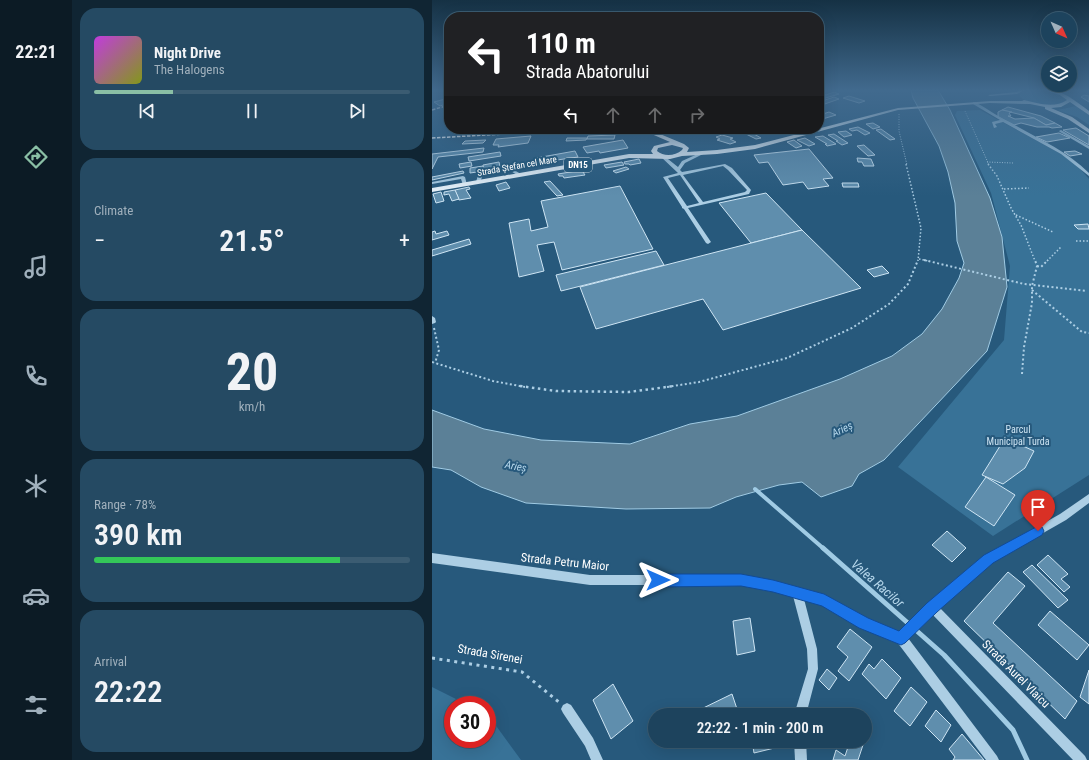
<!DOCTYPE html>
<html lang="en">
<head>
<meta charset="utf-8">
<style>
  body { margin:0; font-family:"Roboto Condensed",sans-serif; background:#254a63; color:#f1f3f6; height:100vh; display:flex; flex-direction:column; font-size:15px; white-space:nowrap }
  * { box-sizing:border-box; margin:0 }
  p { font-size:13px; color:#a0b0bc }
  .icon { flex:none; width:22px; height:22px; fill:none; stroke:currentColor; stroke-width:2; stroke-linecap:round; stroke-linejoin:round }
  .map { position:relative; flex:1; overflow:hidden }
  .drawer { display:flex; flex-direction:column; gap:8px; padding:8px; background:#102533; width:360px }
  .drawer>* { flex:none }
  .guide { position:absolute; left:12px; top:12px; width:380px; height:122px; border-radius:16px; box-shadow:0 4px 16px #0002,0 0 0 1px #3b5c72; background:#202124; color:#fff; overflow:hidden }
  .needle { width:26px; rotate:135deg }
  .fabs { position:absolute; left:609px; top:12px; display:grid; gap:8px }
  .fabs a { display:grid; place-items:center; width:36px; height:36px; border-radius:50%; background:#1d435d; box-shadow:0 4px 16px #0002,0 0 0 1px #3b5c72; font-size:20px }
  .speed { position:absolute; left:12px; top:696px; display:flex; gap:8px; font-size:20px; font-weight:700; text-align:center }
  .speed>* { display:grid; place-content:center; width:52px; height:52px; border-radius:50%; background:#1d435d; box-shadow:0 4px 16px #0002,0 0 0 1px #3b5c72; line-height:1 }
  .speed .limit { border:6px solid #d22; background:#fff; color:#111 }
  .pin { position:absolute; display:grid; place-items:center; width:34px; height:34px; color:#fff; margin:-41px -17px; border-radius:50% 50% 50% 0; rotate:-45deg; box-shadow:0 0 4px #0007 }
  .pin .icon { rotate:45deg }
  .me { position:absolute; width:44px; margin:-22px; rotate:90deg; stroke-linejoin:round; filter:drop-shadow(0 0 3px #0008) }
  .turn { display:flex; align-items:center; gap:14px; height:84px; padding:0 16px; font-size:18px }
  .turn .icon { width:52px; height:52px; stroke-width:2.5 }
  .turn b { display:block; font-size:28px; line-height:34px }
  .lanes { display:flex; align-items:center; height:38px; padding:0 16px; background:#0003; justify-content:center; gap:20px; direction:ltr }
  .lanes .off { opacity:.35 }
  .big { font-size:30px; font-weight:600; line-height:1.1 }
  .drawer .card { flex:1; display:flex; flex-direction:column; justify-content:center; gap:6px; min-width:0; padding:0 14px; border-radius:16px; background:#254a63 }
  .drawer .dial { align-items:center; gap:0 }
  .dial b { font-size:52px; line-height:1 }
  .song { display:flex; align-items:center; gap:12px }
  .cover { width:48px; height:48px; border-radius:6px; background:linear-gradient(135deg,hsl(290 70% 55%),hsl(70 70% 35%)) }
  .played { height:4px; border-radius:2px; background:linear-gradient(90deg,#8abfa5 25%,#3b5c72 25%) }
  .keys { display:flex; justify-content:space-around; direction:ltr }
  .heat { display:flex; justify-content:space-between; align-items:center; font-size:22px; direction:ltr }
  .charge { height:6px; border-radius:3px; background:linear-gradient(90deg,#34c759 78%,#3b5c72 0) }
  .trip { position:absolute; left:216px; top:708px; width:224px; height:40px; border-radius:20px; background:#1d435d; box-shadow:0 4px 16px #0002,0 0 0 1px #3b5c72; font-weight:600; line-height:40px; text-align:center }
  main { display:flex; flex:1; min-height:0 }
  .menu { display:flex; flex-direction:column; width:72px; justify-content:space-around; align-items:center; background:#0c1b25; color:#a0b0bc }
  .menu .icon { width:28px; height:28px }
  .menu .selected { color:#8abfa5 }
  .menu b { font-size:18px; color:#f1f3f6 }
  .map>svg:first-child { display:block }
  .green { fill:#387297 }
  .water { fill:#5b8097; stroke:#a0cbe4 }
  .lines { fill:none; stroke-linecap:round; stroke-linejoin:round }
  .stream-far1 { stroke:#a0cbe4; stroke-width:4 }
  .stream { stroke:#a0cbe4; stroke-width:5 }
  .building { fill:#5f8ead; stroke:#cee5f4 }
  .path-far4 { stroke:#accee4; stroke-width:1; stroke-dasharray:1 1.5; stroke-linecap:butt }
  .path-far3 { stroke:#accee4; stroke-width:1.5; stroke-dasharray:1.5 2; stroke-linecap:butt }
  .path-far2 { stroke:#accee4; stroke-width:2; stroke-dasharray:2 2.5; stroke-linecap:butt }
  .path-far1 { stroke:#accee4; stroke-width:2.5; stroke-dasharray:2.5 3.5; stroke-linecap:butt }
  .path { stroke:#accee4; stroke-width:3; stroke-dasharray:3 4.5; stroke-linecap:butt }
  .minor { fill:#accee4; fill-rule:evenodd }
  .major { fill:#ebf5fc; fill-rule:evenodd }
  .rail { stroke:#fff; stroke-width:1.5; stroke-dasharray:3.5 1.5; stroke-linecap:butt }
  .route { fill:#1a73e8; stroke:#114b97 }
  .labels { text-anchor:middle; stroke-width:4; stroke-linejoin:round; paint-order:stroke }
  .shield { fill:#27597c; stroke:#becdd8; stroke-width:1 }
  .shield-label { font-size:9px; font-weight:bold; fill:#fff }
  .far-street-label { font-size:9px; fill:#fff; stroke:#27597c }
  .park-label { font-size:10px; fill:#cee5f4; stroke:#27597c }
  .water-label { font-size:11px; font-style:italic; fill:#b7d8ec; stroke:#27597c }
  .near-street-label { font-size:12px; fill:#fff; stroke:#27597c }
  .near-water-label { font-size:13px; font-style:italic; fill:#b7d8ec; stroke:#27597c }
</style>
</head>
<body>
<main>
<nav class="menu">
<b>22:21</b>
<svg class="icon selected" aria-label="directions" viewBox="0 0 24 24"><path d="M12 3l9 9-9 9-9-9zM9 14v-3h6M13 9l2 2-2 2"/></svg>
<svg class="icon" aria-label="music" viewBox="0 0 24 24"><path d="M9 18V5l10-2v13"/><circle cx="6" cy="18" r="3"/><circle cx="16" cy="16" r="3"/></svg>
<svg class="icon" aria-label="phone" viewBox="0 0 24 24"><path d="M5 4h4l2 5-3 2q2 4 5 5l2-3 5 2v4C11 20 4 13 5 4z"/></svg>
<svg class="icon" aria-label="climate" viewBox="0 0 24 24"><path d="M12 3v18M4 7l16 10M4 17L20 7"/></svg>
<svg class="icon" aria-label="car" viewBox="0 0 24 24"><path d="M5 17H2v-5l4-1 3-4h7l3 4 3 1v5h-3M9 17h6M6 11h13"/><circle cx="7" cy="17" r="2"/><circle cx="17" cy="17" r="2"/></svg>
<svg class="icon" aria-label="filters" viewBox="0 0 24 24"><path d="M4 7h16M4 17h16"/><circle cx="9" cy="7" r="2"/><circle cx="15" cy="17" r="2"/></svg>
</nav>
<section class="drawer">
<div class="card">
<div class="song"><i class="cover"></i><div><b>Night Drive</b><p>The Halogens</p></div></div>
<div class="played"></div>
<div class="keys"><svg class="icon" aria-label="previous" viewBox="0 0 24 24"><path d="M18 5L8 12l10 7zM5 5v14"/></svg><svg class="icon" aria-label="pause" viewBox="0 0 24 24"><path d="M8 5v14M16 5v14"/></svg><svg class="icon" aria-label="next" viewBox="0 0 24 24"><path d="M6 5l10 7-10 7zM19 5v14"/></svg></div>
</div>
<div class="card"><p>Climate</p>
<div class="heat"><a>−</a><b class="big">21.5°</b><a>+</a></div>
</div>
<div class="card dial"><b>20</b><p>km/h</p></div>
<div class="card"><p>Range · 78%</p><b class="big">390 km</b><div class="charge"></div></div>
<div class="card"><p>Arrival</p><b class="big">22:22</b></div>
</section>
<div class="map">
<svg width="657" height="760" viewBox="0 0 657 760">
  <rect width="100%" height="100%" fill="#27597c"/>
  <g class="green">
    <path d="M597 90C612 90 623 91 635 99V101C622 108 600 106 588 97L587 93Z"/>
    <path d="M645 106 657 115V125L645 117 625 110Z"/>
    <path d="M548 110 631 155 644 164 657 179V475L561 536 466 467 572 340 578 266 559 193 523 115 525 111Z"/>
    <path d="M0 687 36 705H21V739H55V714L57 716 89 760H0Z"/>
  </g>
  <path class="water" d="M479 90H506L518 110 558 198 570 237 575 287 555 351 452 460 427 474 420 486 389 497 370 482 347 485 304 497 278 508 194 509 94 503 49 487 19 470 0 467V410L52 429 109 440 198 444 258 424 305 416 408 379 460 356 490 334 510 309 527 278 532 263 525 241 523 203 516 172 507 146 481 98Z"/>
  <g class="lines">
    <path class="stream-far1" d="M323 489 392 549"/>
    <path class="stream" d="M391 548 512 655 581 730 595 760"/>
  </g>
  <g class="building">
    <path d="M402 92 407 94 387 100V93L394 95Z"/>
    <path d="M652 95 657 96V102L649 97Z"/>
    <path d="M417 96 433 101 427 103 411 98Z"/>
    <path d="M402 97 407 99 387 106V102Z"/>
    <path d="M17 98V103L8 106 2 102Z"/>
    <path d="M576 107 609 116 623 123 614 125 602 118 570 110Z"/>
    <path d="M570 110 580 112 577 113 579 116H576L583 119 602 118 614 125 623 123 630 127 620 128 617 127H605L589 123 582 125 566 117V112Z"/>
    <path d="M387 112 391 114 397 112 404 115 387 120Z"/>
    <path d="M441 123 448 127 441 129 434 124Z"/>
    <path d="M426 127 438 133 433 135 425 130 420 131 417 129Z"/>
    <path d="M644 128 657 136V145L631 130Z"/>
    <path d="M449 129 463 139 458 140 444 130Z"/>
    <path d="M315 130 329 138 324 139 310 132Z"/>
    <path d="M414 131 420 135 412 137 406 132Z"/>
    <path d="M627 133 638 138 615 142 604 137Z"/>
    <path d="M402 134 416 143 410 145 404 141H406L396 135Z"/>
    <path d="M183 135 182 139H155L156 136Z"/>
    <path d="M290 135 301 138 298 139 304 142 298 144 285 140 288 139 284 137Z"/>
    <path d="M99 136 96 143 66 147 67 145H61L64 139Z"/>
    <path d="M391 136 404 144 395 146 393 144H395L383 137Z"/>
    <path d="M135 138H155L154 140 134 141Z"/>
    <path d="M373 138 383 144 377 146 365 140Z"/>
    <path d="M54 140 51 143 30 144 33 141Z"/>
    <path d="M191 140 196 148 168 153 167 151 155 153 151 147Z"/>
    <path d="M362 140 370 146 364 148 355 142Z"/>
    <path d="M432 145 443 155 436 156 425 146Z"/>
    <path d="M52 148 51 152 6 157 0 169V154Z"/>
    <path d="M377 149 401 178 391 179 397 186 376 189 371 182 351 185 336 162 327 163 322 155Z"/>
    <path d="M143 151 146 157 118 161V162L106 164 104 158Z"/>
    <path d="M643 151 650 154 638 156 632 152Z"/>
    <path d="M68 152 69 156 37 161 36 157Z"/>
    <path d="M425 158 439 159 442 166H432L430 162H426Z"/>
    <path d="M207 159 209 163 198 165 197 164H193L192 162Z"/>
    <path d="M39 162 40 166 28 168 27 164Z"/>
    <path d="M67 162 69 171 52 174 51 165Z"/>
    <path d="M190 162 192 165 174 168 172 165Z"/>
    <path d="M51 166 52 171 38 173V168Z"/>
    <path d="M194 167 197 169 184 173 181 171Z"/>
    <path d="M156 169 157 171 151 172 153 175 132 178 131 176H127L126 174Z"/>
    <path d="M31 171 32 173 0 180V177Z"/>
    <path d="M118 181 131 195 125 196 112 182Z"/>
    <path d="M74 182 78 188 67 191 64 185Z"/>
    <path d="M410 183H426L427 187H411Z"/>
    <path d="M188 186 221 249 130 270 122 242 105 245 112 271 87 277 77 223 97 219 99 231 116 227 109 201Z"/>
    <path d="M37 187 38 189 34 190 39 198 27 200 23 190Z"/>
    <path d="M23 190 27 199 20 201 17 194 12 195V192Z"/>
    <path d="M9 192 12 201 4 203 1 194Z"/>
    <path d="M334 193 370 230 319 243 287 203Z"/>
    <path d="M656 224 657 229H646L642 225Z"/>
    <path d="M370 230 429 288 291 330 271 299 164 329 148 287Z"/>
    <path d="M3 231 4 234 15 231 17 235 0 240V232Z"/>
    <path d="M37 239 39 244 0 256V250Z"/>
    <path d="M224 251 232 265 129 291 124 275Z"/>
    <path d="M450 266 457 273 442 277 435 270Z"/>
    <path d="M573 438 602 451 593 468 571 484 550 475Z"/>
    <path d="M554 477 583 495 562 526 533 507Z"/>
    <path d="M515 531 534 548 520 562 500 545Z"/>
    <path d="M616 555 636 574 629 579 638 587 632 592 605 565Z"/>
    <path d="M600 565 636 600 626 608 591 572Z"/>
    <path d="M576 572 593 586 561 623 645 701 633 719 532 621Z"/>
    <path d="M618 611 657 645 645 660 606 625Z"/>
    <path d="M318 618 323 651 305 655 301 621Z"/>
    <path d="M418 629 440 647 417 681 406 671 416 657 405 647Z"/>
    <path d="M450 659 469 678 454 699 430 674 437 664 442 669Z"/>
    <path d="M395 669 405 678 397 690 387 680Z"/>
    <path d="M657 670V704L648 697Z"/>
    <path d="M181 684 201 721 179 739 161 700Z"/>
    <path d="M479 687 495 702 478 726 462 711Z"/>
    <path d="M300 694 307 715H262L261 713Z"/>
    <path d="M504 710 519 725 509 742 493 726Z"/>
    <path d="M530 734 552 760H521L523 757 517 749Z"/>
    <path d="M320 741H363V743L322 753Z"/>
    <path d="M418 741H424L431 745 426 760H401L404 750 413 756Z"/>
  </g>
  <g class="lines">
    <g class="path-far4">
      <path d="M533 111 557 165"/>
      <path d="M467 114V131L475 165"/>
      <path d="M555 162 581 163"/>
    </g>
    <g class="path-far3">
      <path d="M474 164 489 228 486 261"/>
      <path d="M556 164 565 176 579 208 589 225 603 261"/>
      <path d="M572 189 597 188"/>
      <path d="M584 215 621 232"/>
      <path d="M644 241H657"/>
      <path d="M487 259 496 261"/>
      <path d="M615 261 629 247"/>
    </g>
    <g class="path-far2">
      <path d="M492 260 592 284 655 291"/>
      <path d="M605 266 609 267 616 260"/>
      <path d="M600 290 650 332 657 333"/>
      <path d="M2 328 7 350 3 363"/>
      <path d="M0 362 61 381 93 387"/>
      <path d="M590 374 592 347 600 303V286L605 266 603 260"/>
      <path d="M235 387 267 382 355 358 420 328 457 304 476 284 486 260"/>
    </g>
    <path class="path-far1" d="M88 386 124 391 197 392 242 386"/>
    <path class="path" d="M0 658 90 672 128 703"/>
    <g class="minor">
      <path d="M541 102H543C556 109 568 118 581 124 607 139 635 151 657 173V176L629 154 571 122 563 124 565 127 562 128 560 122 568 120 541 104Z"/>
      <path d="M629 130 657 146V149L628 132 627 131Z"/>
      <path d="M270 152 273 153 253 163 248 170 250 172 293 164 300 168 319 190 317 194 256 208 279 242 276 244 274 243 252 209 250 208V207L231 177 246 173 228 156 231 155 246 167 250 161ZM291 166 296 170 315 190 313 192 271 202 251 175ZM248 175 267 203 255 206 236 178Z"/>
      <path d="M76 167 91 175 87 176 75 169 51 174 48 183 44 182 47 172Z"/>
      <path d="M31 176 33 177 35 185H31L29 179 0 184V182Z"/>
      <path d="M0 316 3 318 4 322 3 323 0 324Z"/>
      <path d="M657 494V503L634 520 560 562 507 607 653 756 655 760H641L500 614 476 638 565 756 567 760H554L465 642 428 627 390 604 372 599 385 649 386 669 374 715H362L376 669 375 649 361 596 341 591 309 585H158L0 563V553L158 575H309L341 581 392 595 435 619 467 632 496 603 554 556 628 514Z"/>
      <path d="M135 703 139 705 161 738 171 760H159L153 746 131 713 129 709 131 705Z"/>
      <path d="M362 741H374L375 760H363Z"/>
    </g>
    <g class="major">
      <path d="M588 90H593L585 94 558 96 556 95 584 92Z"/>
      <path d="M611 90C629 88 643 101 657 111V115L638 102 629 107 619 108 640 117 657 129V133L636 119 613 109V107L598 104 558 103 466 110 323 149 285 154 250 156 238 159 197 158 0 192V188L197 154H221L219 151 222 146 238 142 208 129H216L252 144 257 148 255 152 285 150 323 145 466 108 558 101H590L592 100C605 103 622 109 635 100L628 95ZM240 145 251 148 250 150C243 156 232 157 225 151L226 148Z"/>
    </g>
    <g class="rail">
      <path d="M0 110 17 105"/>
      <path d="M0 138 163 129"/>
    </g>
  </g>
  <linearGradient id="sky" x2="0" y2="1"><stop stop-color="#153144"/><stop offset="0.46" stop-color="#416a8e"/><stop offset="1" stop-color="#416a8e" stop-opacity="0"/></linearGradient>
  <rect width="657" height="196" fill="url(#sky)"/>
  <path class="route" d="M606 526 610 527 612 531 610 535 561 563 505 612 473 643 469 645 427 628 390 606 341 592 309 586 226 587 222 585 220 580 222 576 226 574H309L341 580 392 594 436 618 467 631 495 603 552 555Z"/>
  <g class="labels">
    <rect class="shield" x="132" y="158" width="28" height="14" rx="3"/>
    <g class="shield-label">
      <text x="146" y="168">DN15</text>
    </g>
    <g class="far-street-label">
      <text transform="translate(85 166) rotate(-10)" y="3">Strada Ștefan cel Mare</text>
    </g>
    <g class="park-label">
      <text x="586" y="433">Parcul<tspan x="586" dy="12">Municipal Turda</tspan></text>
    </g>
    <g class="water-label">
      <text transform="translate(410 429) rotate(-26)" y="4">Arieș</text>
      <text transform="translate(84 466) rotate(11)" y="4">Arieș</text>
    </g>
    <g class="near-street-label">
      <text transform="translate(133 562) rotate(6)" y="4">Strada Petru Maior</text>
      <text transform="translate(58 654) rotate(10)" y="4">Strada Sirenei</text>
      <text transform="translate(584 674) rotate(45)" y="4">Strada Aurel Vlaicu</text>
    </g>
    <g class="near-water-label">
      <text transform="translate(446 583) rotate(41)" y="5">Valea Racilor</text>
    </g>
  </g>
</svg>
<div class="fabs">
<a><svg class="needle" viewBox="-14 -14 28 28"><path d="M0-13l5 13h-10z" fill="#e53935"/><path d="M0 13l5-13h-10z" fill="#a0b0bc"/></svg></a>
<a><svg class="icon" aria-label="layers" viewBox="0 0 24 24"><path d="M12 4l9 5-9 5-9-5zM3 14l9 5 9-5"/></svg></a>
</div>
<div class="speed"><div class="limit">30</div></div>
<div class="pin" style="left:606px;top:531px;background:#d93025"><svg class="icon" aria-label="arrive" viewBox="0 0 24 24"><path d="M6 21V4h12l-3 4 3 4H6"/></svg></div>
<svg class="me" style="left:226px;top:580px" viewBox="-20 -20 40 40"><path d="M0-17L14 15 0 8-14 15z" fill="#1a73e8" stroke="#fff" stroke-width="4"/></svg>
<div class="trip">22:22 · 1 min · 200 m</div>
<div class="guide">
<div class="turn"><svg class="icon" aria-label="left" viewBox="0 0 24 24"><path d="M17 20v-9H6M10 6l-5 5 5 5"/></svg><div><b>110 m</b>Strada Abatorului</div></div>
<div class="lanes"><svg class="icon" aria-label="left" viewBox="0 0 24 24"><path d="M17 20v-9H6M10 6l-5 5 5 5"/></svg><svg class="icon off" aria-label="ahead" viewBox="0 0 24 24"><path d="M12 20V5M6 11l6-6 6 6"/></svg><svg class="icon off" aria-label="ahead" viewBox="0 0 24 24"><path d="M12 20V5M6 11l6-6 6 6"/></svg><svg class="icon off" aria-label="right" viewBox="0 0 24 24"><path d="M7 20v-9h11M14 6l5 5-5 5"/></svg></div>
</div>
</div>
</main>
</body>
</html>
